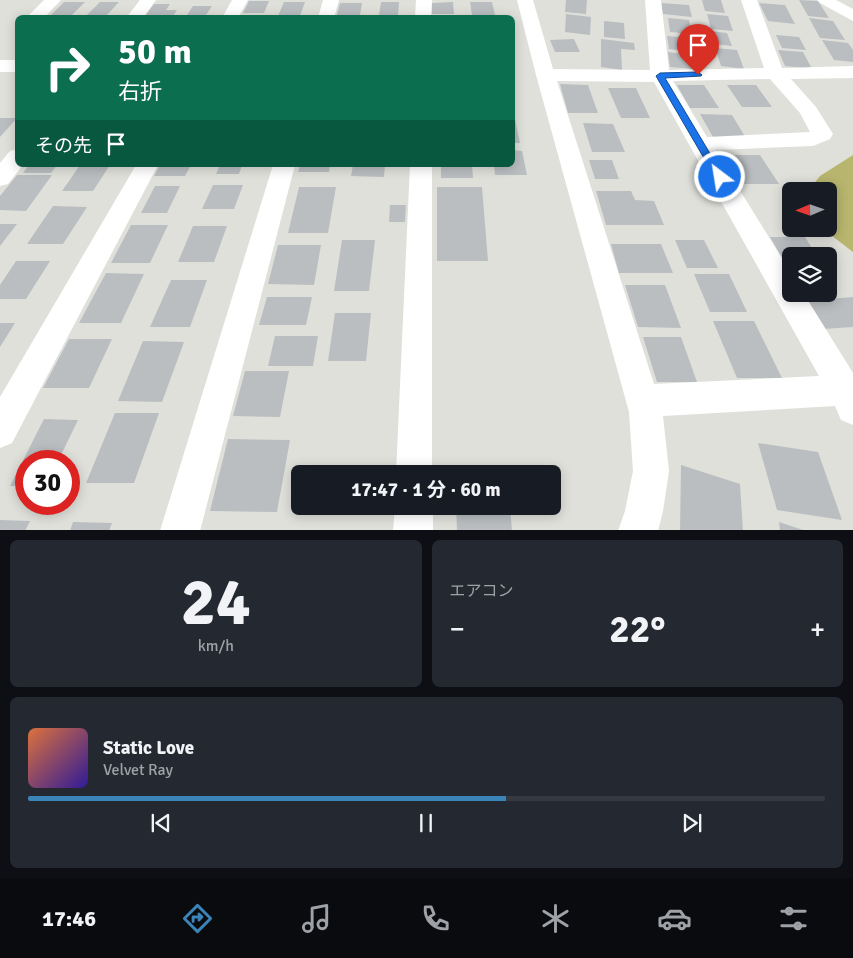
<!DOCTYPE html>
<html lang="ja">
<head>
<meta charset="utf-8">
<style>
  body { margin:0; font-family:Signika,"Noto Sans JP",sans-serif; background:#242831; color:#f1f3f6; height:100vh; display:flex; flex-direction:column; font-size:19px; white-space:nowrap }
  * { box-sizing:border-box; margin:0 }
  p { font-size:16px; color:#9ea1a6 }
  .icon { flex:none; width:28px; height:28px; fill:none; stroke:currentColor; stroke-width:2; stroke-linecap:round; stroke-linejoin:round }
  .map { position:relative; height:530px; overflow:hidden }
  .side { display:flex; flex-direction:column; gap:10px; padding:10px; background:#0d0f14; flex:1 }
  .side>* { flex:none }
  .guide { position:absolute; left:15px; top:15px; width:500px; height:152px; border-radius:8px; box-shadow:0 2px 12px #0003; background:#0b6e4f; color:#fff; overflow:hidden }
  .needle { width:32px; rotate:268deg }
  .fabs { position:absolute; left:782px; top:182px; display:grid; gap:10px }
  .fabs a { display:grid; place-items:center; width:55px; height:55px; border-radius:8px; background:#171b24; box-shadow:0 2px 12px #0003; font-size:25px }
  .speed { position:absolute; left:15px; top:450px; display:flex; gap:10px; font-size:25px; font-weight:700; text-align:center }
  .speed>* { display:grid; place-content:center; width:65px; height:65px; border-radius:50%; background:#171b24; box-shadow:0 2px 12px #0003; line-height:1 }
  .speed .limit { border:8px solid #d22; background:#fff; color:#111 }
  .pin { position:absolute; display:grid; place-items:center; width:42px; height:42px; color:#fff; margin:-51px -21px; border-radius:50% 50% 50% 0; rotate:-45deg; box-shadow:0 0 5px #0007 }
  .pin .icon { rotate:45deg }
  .me { position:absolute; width:55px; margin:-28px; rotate:329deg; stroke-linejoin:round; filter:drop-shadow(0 0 4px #0008) }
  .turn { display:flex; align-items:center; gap:18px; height:105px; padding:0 20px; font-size:22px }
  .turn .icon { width:65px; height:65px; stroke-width:2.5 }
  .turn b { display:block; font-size:35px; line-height:42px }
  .then { display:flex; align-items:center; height:48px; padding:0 20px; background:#0003; gap:10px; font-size:19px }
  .big { font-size:38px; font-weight:700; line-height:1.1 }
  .side .card { flex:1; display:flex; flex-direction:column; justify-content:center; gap:8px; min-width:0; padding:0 18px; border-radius:8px; background:#242831 }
  .side .dial { align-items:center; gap:0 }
  .dial b { font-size:65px; line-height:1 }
  .song { display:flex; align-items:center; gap:15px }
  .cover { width:60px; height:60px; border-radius:8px; background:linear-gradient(135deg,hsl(20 70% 55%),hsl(250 70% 35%)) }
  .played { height:5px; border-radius:2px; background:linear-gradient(90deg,#3b84b8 60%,#363941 60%) }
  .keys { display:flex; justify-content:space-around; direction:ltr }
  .heat { display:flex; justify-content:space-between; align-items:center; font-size:28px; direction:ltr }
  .side .tiles { flex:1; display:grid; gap:10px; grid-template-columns:1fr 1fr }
  .card:last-child { grid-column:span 2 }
  .trip { position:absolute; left:291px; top:465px; width:270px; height:50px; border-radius:8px; background:#171b24; box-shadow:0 2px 12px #0003; font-weight:700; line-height:50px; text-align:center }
  .tab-bar { display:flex; height:80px; justify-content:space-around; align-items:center; background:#090b0e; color:#9ea1a6 }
  .tab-bar .icon { width:35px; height:35px }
  .tab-bar .selected { color:#3b84b8 }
  .tab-bar b { font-size:22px; color:#f1f3f6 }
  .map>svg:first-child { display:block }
  .green { fill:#b8b56e }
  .building { fill:#babec1 }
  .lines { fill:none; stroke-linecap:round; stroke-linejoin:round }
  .minor { fill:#fff; fill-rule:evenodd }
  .route { fill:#1a73e8; stroke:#114b97 }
</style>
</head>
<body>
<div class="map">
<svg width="853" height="531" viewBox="0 0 853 531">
  <rect width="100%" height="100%" fill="#e0e0db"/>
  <path class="green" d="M853 155V252L823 229H829V191H808L820 176Z"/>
  <g class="building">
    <path d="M566 0H587L586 14 565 12Z"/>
    <path d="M702 0H721L725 13 705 11Z"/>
    <path d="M799 0 818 1 829 18 808 16Z"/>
    <path d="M249 1H269L264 13H243Z"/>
    <path d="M64 2H85L72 15H51Z"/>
    <path d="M100 2H119L106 16H86Z"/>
    <path d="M284 2H305L300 16H278Z"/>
    <path d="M381 2H399L398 15H379Z"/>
    <path d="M453 2 454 14H432V3Z"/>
    <path d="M470 2H492L495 15H472Z"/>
    <path d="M340 3H362L360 15H337Z"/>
    <path d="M661 3 689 5 692 17 663 14Z"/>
    <path d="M759 3 785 5 795 24 768 21Z"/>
    <path d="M154 4H170L166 10H177L173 16H145Z"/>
    <path d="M193 6H212L206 15H187Z"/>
    <path d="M566 14 591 17 590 35 565 32Z"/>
    <path d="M707 14 728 16 733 31 711 29Z"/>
    <path d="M668 18 689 20 692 34 670 32Z"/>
    <path d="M809 18 833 21 845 40 820 38Z"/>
    <path d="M604 21 624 23 625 39 604 37Z"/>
    <path d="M710 31 727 33 732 46 714 44Z"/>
    <path d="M776 35 799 37 806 50 782 48Z"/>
    <path d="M667 36 691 38 694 52 669 49Z"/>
    <path d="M574 39 580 52H555L550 40Z"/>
    <path d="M601 39 634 43 635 50 621 49 622 70 601 67Z"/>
    <path d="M822 40 848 43 853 50V62L834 60Z"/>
    <path d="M715 48 737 50 744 69 721 66Z"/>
    <path d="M778 50 803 52 812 69 785 66Z"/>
    <path d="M668 52 690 55 694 69 670 67Z"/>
    <path d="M560 84 588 85 598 113H568Z"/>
    <path d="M677 85H704L719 108H690Z"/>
    <path d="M727 85H756L772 107H742Z"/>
    <path d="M608 88H636L650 118H621Z"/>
    <path d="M700 114 732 115 746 138 713 137Z"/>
    <path d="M0 118H17L0 137Z"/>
    <path d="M512 119H515L520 143H512Z"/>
    <path d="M583 123 613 124 625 152H592Z"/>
    <path d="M512 150 522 151 527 175H495L494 165H512Z"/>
    <path d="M721 155H760L779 184H739Z"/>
    <path d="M589 160H612L619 179H595Z"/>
    <path d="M29 165H57L51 173H23Z"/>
    <path d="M80 165H110L93 191H62Z"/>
    <path d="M160 165H191L185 176H154Z"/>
    <path d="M220 165H242L239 174H216Z"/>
    <path d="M300 165H330L329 172H298Z"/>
    <path d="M353 165H385L384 177 351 176Z"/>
    <path d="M441 165H472L473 178H441Z"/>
    <path d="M17 175H52L26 211 0 210V196Z"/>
    <path d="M213 185H243L234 209H202Z"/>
    <path d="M155 186H180L167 213H141Z"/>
    <path d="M299 187H336L328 233H288Z"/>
    <path d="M437 187H482L488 261H437Z"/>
    <path d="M596 191H631L635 200 654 201 664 225H606Z"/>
    <path d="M390 205H406L405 222H389Z"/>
    <path d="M53 206 87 207 63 244H27Z"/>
    <path d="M0 224H17L0 246Z"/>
    <path d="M131 225H168L150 263H111Z"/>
    <path d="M193 226H227L214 262H178Z"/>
    <path d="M770 237H805L817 256H791V273Z"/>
    <path d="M342 240H375L369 291H334Z"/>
    <path d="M675 240H704L718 268H687Z"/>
    <path d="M611 244H661L673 273H619Z"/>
    <path d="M278 245H321L314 285 268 284Z"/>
    <path d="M16 261H50L26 299H0V285Z"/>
    <path d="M106 273 144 274 121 323H79Z"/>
    <path d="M694 274H729L747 312H710Z"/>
    <path d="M171 280H207L190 327H150Z"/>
    <path d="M625 285H665L681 328 638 327Z"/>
    <path d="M267 297H312L306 325H259Z"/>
    <path d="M853 297V327L824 329 805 301Z"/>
    <path d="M335 313H371L366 361H328Z"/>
    <path d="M713 321H754L782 378H737Z"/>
    <path d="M0 323H15L0 347Z"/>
    <path d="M275 336H318L313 366H268Z"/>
    <path d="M643 337H681L697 382H657Z"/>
    <path d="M69 339H112L89 388H43Z"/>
    <path d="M143 341 184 342 162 402 118 401Z"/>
    <path d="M245 371H289L280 417 233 416Z"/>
    <path d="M115 413H159L134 483H86Z"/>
    <path d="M44 419 78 420 58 461H26V486H10Z"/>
    <path d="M228 439 290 440 277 512 210 511Z"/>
    <path d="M758 443 818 452 842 520 777 510Z"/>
    <path d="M681 465 740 484 743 531H680Z"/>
    <path d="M456 506H510L512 531H457Z"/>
    <path d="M0 520 30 521 25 531H0Z"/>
    <path d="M73 522 112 523 109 531H70Z"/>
    <path d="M779 522 803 530V531H780Z"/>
  </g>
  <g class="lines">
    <g class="minor">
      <path d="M44 0H61L44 18H26Z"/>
      <path d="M140 0H156L143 18H126Z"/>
      <path d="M232 0H248L238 18H222Z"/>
      <path d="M323 0H339L334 18H318Z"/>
      <path d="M416 0H432L431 18H415Z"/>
      <path d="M517 0H533L553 69 650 70 645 0H661L669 70 764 68 741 0H757L782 68 853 66V78L791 79 816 107 833 134 830 139 813 146 715 150 791 273V294H804L853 373V425L841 420 835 406 663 416 669 471 663 511 658 531H618L625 511 633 471 629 412 536 75ZM770 79 800 113 810 132 707 137 673 81ZM557 81 654 82 819 376 654 384Z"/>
      <path d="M817 0H836L853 9V21L820 3Z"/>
      <rect x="0" y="60" width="18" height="12"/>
      <path d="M18 149V165H23L8 184 0 186V163L10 151Z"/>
      <path d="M136 165H158L12 443 0 448V397Z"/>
      <path d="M273 165H295L200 531H160Z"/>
      <path d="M410 165H432V474H396Z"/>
      <path d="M395 506H433V531H393Z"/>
    </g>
  </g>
  <path class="route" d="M698 72 702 75 701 76 665 78 724 177 720 180 715 177 656 76 660 73Z"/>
</svg>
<div class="fabs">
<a><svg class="needle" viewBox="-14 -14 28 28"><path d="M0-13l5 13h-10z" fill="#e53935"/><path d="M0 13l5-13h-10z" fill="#9ea1a6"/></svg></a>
<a><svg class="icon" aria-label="layers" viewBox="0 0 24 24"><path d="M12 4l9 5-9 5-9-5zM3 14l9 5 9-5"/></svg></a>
</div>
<div class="speed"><div class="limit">30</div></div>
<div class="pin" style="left:698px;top:75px;background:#d93025"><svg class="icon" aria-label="arrive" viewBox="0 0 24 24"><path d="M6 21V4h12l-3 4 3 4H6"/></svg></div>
<svg class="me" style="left:720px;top:177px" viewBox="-20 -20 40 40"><circle r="17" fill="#1a73e8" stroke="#fff" stroke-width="3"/><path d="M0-11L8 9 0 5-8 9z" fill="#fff"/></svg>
<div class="trip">17:47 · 1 分 · 60 m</div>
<div class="guide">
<div class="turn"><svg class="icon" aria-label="right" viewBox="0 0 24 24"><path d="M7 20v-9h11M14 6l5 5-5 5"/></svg><div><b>50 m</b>右折</div></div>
<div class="then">その先<svg class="icon" aria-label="arrive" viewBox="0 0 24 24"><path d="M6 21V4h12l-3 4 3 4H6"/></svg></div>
</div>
</div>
<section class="side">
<div class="tiles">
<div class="card dial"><b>24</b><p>km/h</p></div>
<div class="card"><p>エアコン</p>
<div class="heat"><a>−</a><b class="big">22°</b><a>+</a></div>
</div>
<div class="card">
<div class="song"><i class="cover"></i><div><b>Static Love</b><p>Velvet Ray</p></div></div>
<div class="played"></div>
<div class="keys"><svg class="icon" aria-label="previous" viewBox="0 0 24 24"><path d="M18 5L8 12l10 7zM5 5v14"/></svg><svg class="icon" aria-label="pause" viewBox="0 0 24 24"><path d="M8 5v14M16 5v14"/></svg><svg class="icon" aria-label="next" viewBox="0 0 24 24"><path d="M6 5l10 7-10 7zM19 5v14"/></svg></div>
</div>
</div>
</section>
<nav class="tab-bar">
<b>17:46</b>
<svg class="icon selected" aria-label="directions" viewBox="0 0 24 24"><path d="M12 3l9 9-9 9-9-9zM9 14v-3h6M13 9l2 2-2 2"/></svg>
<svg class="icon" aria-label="music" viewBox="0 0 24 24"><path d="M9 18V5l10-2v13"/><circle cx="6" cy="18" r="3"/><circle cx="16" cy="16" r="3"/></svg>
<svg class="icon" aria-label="phone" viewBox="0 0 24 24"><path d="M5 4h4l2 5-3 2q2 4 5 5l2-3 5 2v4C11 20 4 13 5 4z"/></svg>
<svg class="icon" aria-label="climate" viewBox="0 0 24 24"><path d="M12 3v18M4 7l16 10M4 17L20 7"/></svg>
<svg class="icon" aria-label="car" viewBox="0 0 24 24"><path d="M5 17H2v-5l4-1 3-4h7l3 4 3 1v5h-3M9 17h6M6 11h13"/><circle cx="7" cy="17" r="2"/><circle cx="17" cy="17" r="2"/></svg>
<svg class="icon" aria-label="filters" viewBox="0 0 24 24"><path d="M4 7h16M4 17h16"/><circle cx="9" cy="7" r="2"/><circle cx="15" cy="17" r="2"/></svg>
</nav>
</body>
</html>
